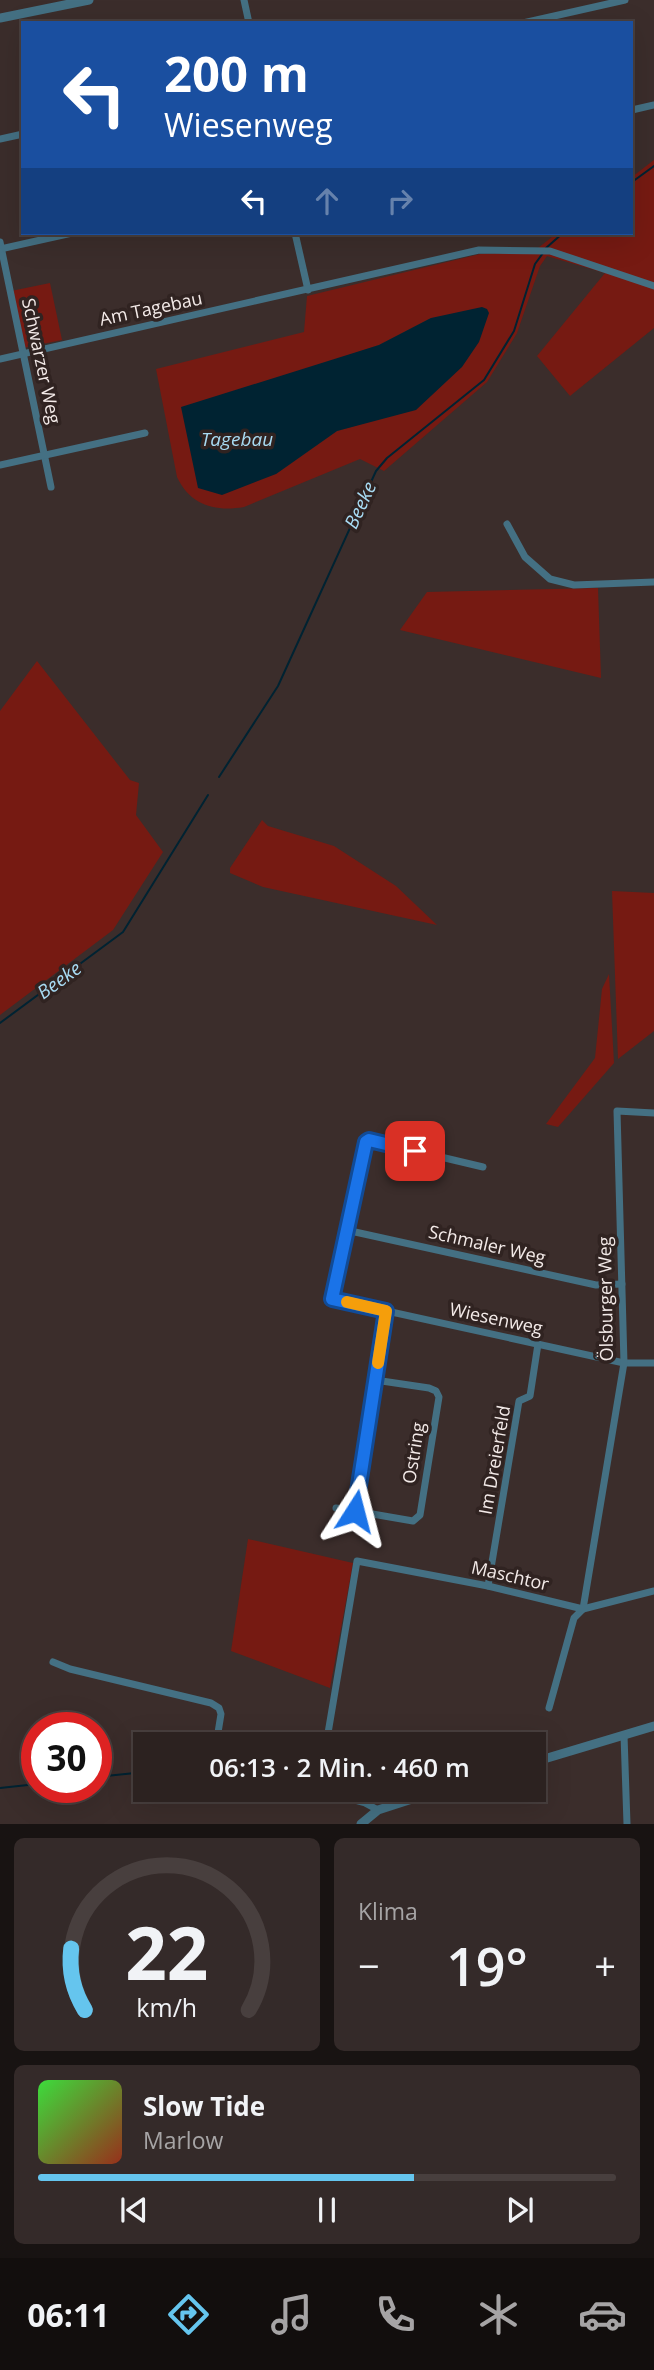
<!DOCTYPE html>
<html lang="de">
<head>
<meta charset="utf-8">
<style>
  body { margin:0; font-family:"Open Sans",sans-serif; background:#342a29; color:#f1f3f6; height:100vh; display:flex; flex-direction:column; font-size:26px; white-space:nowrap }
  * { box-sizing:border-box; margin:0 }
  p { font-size:23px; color:#a6a4a5 }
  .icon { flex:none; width:38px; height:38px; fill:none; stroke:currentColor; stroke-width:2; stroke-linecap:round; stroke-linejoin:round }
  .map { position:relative; height:1824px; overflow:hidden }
  .details { display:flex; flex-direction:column; gap:14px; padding:14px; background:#181312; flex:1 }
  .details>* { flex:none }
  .top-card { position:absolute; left:21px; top:21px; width:612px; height:214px; border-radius:0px; box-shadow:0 7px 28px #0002,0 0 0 2px #483f3e; background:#1a4fa0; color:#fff; overflow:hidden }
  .speed { position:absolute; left:21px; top:1712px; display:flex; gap:14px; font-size:35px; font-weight:700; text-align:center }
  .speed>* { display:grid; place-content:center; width:91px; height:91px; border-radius:50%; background:#2c2220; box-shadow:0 7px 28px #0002,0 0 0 2px #483f3e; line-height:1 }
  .speed .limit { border:10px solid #d22; background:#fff; color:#111 }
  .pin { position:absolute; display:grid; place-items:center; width:60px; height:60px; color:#fff; margin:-30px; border-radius:14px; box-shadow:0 4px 10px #0006 }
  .me { position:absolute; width:77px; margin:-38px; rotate:9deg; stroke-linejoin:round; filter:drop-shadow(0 0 5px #0008) }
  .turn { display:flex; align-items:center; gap:24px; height:147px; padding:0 28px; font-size:32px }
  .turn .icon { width:91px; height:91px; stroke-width:2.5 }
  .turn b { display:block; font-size:49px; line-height:60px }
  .lanes { display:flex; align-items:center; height:66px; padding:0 28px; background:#0003; justify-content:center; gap:35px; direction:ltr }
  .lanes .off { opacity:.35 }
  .big { font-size:52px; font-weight:600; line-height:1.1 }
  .details .tile { flex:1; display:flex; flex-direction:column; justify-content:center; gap:10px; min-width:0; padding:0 24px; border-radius:10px; background:#342a29 }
  .details .dial { align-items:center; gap:0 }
  .dial svg { height:182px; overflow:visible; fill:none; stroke:#483f3e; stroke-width:7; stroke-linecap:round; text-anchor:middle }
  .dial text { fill:#f1f3f6; stroke:none }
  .song { display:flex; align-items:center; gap:21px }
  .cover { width:84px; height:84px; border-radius:10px; background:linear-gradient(135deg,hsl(120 70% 55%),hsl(10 70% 35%)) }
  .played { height:7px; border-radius:4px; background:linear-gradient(90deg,#65c5ee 65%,#483f3e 65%) }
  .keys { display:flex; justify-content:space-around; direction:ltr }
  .heat { display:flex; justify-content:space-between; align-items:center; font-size:38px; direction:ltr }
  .details .tiles { flex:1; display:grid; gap:14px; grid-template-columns:1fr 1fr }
  .tile:last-child { grid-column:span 2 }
  .trip { position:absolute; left:133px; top:1732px; width:413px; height:70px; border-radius:0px; background:#2c2220; box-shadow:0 7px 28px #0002,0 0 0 2px #483f3e; font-weight:600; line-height:70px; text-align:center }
  .tab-bar { display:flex; height:112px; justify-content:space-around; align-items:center; background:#120e0d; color:#a6a4a5 }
  .tab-bar .icon { width:49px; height:49px }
  .tab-bar .selected { color:#65c5ee }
  .tab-bar b { font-size:32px; color:#f1f3f6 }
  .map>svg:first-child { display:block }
  .green { fill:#761a12; fill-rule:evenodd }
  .water { fill:#002332 }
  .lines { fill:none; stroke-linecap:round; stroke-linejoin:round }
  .stream { stroke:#002332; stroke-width:2 }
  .minor { stroke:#447083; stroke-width:7 }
  .tertiary { stroke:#447083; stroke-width:9 }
  .route-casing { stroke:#114b97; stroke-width:18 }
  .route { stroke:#1a73e8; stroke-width:12 }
  .slow { stroke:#f59e0b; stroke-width:12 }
  .labels { text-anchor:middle; stroke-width:7; stroke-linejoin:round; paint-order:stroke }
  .street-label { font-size:18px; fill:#f3eae8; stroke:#302321 }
  .water-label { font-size:19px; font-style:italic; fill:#a8dbf3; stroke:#302321 }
</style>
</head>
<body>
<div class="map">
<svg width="654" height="1824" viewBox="0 0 654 1824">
  <rect width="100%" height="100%" fill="#3b2d2b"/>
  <g class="green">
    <path d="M654 160V328L570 396 537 356 605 273 547 256 540 266 517 333 487 382 384 471 360 459 244 507C215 512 190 505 177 477L156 369 304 332 307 296 480 254 533 252 557 233H632V177ZM431 318 375 420 337 431 276 474 329 362 379 345Z"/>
    <path d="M50 283 62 340 23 348 11 291Z"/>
    <path d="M598 588 601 678 400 630 427 592Z"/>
    <path d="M37 661 130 780 139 783 136 815 163 852 113 930 0 1015V711Z"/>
    <path d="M262 820 268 826 334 846 396 886 437 925 263 887 230 873V868Z"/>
    <path d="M612 891 654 893V1031L618 1059Z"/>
    <path d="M609 974 614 1063 558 1127 546 1124 595 1058 602 989Z"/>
    <path d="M248 1539 353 1563 330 1688 231 1651Z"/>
  </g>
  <path class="water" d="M482 307 487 309 489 313 479 342 462 367 416 410 337 431 276 474 222 495 198 488 181 407 379 345 431 318Z"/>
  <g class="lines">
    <g class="stream">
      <path d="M632 182 654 166"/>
      <path d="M546 248 563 233"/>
      <path d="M219 777 278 686 376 471 387 458 484 380 514 331 535 264 543 253"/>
      <path d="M0 1023 123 932 208 795"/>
      <path d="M96 1777 145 1772"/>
      <path d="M0 1788 37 1784"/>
    </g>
    <g class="minor">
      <path d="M244 0 249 23"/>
      <path d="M523 23 625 0"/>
      <path d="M632 110 654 105"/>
      <path d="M0 139 23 134"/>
      <path d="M295 233 308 290"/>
      <path d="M0 242 51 487"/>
      <path d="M0 249 72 233"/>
      <path d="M0 359 479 250 550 251 654 286"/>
      <path d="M0 465 145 433"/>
      <path d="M507 524 525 557 550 579 574 585 654 582"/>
      <path d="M483 1167 369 1140 366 1142 332 1299 624 1363H654"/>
      <path d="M346 1230 596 1285 622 1284"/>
      <path d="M375 1380 429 1388 436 1391 439 1397 420 1515 413 1521 355 1511 386 1311"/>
      <path d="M336 1508 355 1511"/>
      <path d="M488 1586 519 1401 530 1396 538 1344"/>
      <path d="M53 1662 70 1669 211 1703 219 1708 221 1714 216 1745"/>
      <path d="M549 1708 574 1618 583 1609 624 1363 617 1111 654 1113"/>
      <path d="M624 1735 627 1824"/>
      <path d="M326 1745 357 1561 488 1586 583 1609 654 1591"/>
      <path d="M318 1790 365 1803 378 1810"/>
    </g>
    <g class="tertiary">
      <path d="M0 18 89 0"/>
      <path d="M534 1762 654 1726"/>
      <path d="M361 1824 378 1810 440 1790"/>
    </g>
  </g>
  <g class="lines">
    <g class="route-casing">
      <path id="route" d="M355 1511 386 1311 332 1299 366 1142 369 1140 415 1151"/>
    </g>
    <use href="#route" class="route"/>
    <path class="slow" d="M347 1302 386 1311 378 1363"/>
  </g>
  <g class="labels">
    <g class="street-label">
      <text transform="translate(151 309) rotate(-12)" y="6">Am Tagebau</text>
      <text transform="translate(41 361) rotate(78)" y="6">Schwarzer Weg</text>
      <text transform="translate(487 1245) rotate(13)" y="6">Schmaler Weg</text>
      <text transform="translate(606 1299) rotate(-91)" y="6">Ölsburger Weg</text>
      <text transform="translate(496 1319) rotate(12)" y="6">Wiesenweg</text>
      <text transform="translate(414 1453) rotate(-81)" y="6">Ostring</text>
      <text transform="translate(495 1460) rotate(-80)" y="6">Im Dreierfeld</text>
      <text transform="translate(510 1576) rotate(13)" y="6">Maschtor</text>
    </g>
    <g class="water-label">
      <text x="237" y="446">Tagebau</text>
      <text transform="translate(360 505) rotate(-65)" y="7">Beeke</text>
      <text transform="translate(59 980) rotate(-36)" y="7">Beeke</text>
    </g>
  </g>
</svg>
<div class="speed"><div class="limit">30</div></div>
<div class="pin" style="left:415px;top:1151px;background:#d93025"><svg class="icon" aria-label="arrive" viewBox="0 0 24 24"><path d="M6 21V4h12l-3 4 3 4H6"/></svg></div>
<svg class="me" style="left:355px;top:1511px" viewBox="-20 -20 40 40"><path d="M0-17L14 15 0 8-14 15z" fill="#1a73e8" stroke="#fff" stroke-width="4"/></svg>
<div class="trip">06:13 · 2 Min. · 460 m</div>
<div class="top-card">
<div class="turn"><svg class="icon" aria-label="left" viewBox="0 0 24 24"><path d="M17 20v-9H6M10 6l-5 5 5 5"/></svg><div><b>200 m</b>Wiesenweg</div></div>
<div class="lanes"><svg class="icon" aria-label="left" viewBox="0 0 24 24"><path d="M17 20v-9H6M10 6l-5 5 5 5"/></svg><svg class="icon off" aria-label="ahead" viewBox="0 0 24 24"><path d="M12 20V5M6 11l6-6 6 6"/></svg><svg class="icon off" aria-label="right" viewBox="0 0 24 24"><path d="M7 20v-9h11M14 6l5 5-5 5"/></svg></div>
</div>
</div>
<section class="details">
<div class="tiles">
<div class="tile dial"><svg viewBox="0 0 100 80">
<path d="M14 69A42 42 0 1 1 86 69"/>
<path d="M14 69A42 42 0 0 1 8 42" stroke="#65c5ee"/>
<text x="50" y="56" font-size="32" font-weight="700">22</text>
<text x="50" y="72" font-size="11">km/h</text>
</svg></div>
<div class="tile"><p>Klima</p>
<div class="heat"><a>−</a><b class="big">19°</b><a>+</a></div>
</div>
<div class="tile">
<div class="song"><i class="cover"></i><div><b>Slow Tide</b><p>Marlow</p></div></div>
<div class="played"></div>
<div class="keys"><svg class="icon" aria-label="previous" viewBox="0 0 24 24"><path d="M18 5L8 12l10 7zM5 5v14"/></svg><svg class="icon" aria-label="pause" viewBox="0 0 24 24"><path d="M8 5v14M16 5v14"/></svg><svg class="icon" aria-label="next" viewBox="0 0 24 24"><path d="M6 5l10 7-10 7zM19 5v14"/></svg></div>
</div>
</div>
</section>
<nav class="tab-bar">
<b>06:11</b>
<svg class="icon selected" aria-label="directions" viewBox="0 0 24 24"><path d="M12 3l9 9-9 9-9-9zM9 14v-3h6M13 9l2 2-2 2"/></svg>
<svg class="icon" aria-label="music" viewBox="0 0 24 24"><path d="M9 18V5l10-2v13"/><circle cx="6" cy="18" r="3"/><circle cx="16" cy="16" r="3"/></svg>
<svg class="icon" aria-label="phone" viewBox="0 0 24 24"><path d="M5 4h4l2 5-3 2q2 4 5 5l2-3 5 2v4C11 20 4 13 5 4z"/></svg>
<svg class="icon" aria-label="climate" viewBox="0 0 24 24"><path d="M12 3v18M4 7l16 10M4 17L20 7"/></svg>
<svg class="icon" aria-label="car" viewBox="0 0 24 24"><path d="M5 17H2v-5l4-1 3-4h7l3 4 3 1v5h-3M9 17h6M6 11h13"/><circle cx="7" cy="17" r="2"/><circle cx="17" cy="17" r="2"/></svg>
</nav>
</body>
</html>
